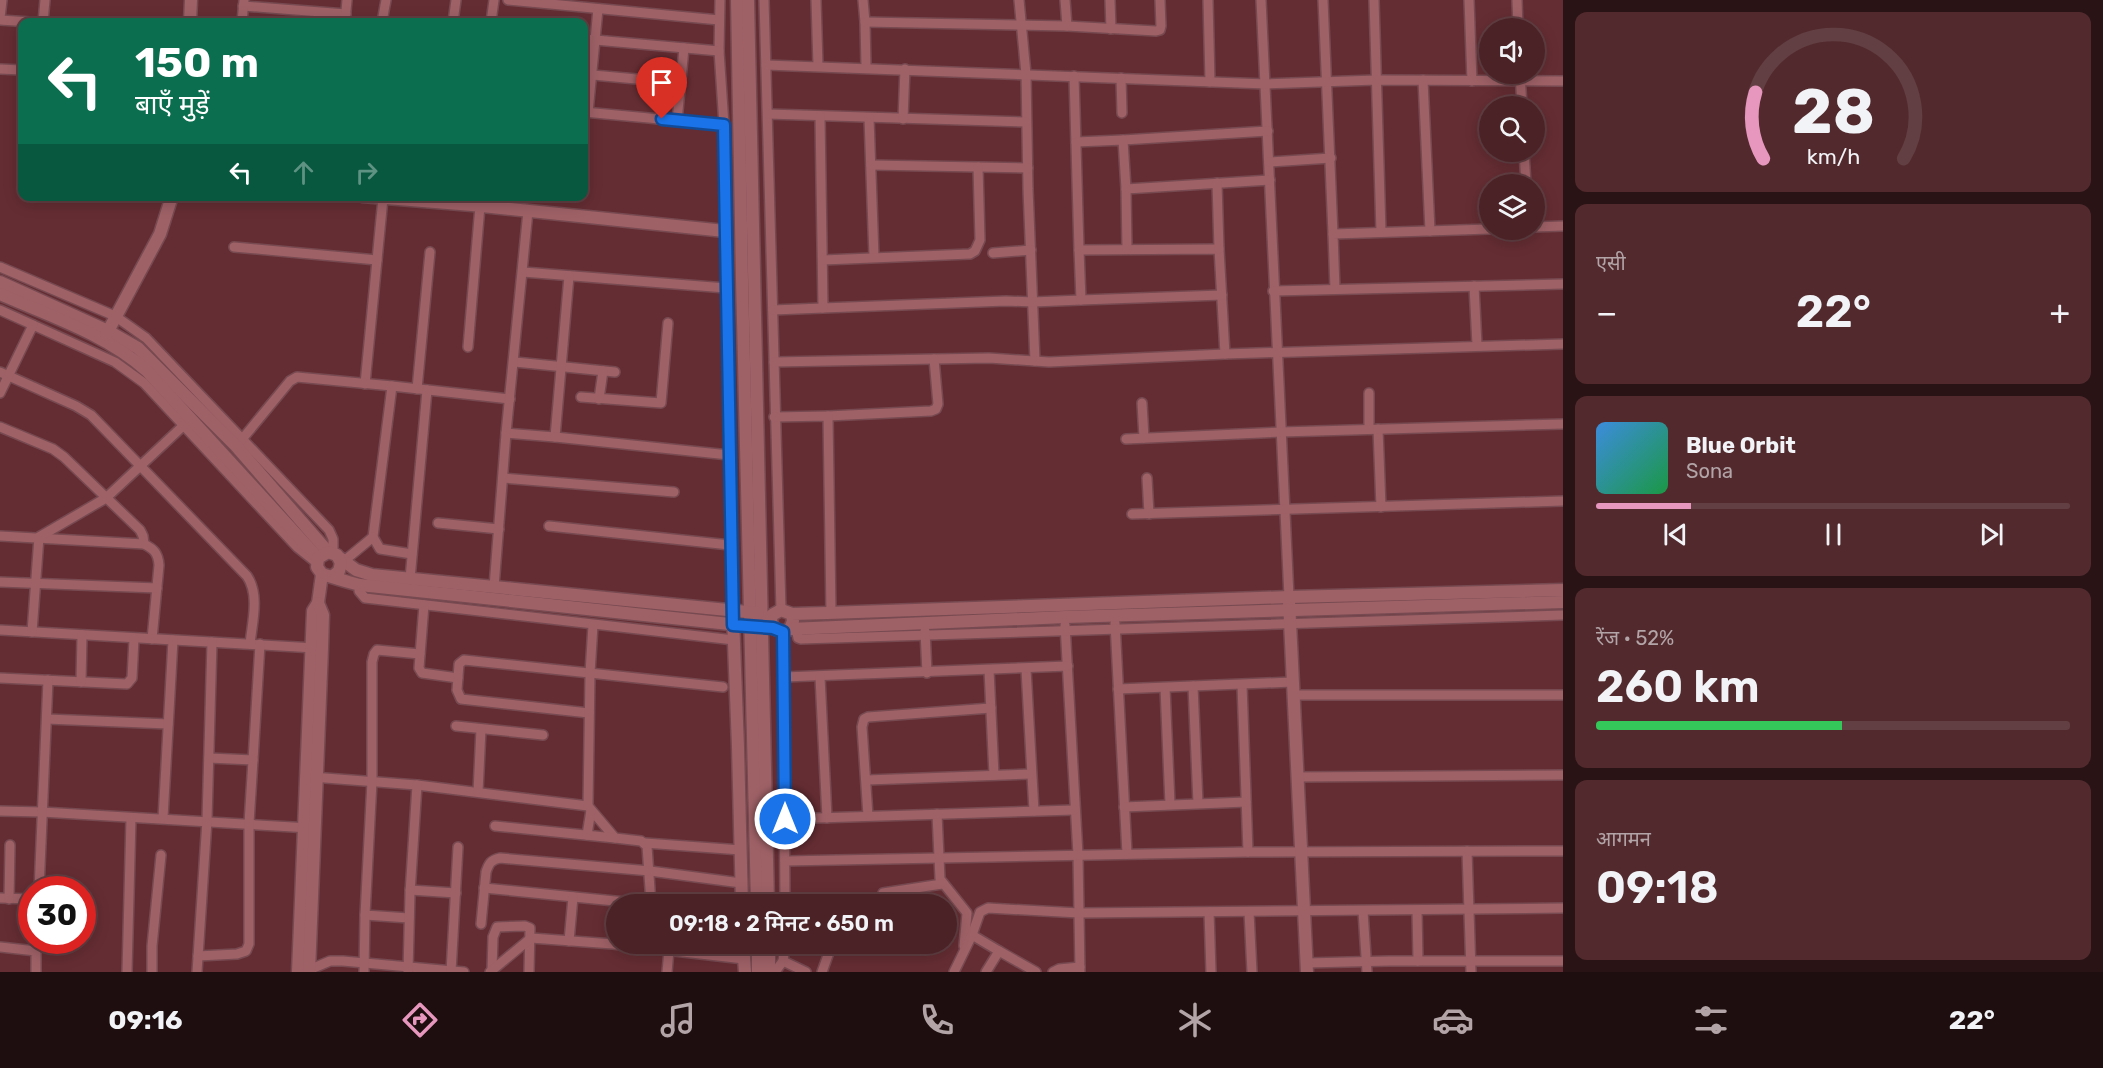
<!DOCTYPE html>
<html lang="hi">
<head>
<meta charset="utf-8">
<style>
  body { margin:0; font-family:Rubik,"Noto Sans Devanagari",sans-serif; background:#522a2e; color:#f1f3f6; height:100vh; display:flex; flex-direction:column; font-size:22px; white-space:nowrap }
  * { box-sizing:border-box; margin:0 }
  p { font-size:20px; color:#b2a4a7 }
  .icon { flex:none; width:33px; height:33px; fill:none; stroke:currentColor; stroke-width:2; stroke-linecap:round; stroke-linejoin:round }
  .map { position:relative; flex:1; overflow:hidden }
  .panel { display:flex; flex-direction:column; gap:12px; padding:12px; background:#291315; width:540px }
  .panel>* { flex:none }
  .hud { position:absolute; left:18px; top:18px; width:570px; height:183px; border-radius:12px; box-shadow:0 3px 15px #0003,0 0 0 2px #623f43; background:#0b6e4f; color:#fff; overflow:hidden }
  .buttons { position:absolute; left:1479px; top:18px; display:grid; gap:12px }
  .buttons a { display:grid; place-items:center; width:66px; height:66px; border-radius:50%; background:#4b2226; box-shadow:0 3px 15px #0003,0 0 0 2px #623f43; font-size:30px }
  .speed { position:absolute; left:18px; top:876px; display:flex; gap:12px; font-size:30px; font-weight:700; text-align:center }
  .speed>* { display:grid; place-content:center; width:78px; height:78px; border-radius:50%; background:#4b2226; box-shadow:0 3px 15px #0003,0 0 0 2px #623f43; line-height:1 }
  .speed .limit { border:9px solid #d22; background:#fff; color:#111 }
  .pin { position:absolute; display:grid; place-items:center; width:51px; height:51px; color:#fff; margin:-62px -26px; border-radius:50% 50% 50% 0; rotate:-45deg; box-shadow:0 0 6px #0007 }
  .pin .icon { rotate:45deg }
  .me { position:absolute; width:66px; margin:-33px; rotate:0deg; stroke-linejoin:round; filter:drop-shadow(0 0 4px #0008) }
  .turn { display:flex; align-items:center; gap:21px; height:126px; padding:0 18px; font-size:27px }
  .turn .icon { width:78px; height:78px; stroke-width:2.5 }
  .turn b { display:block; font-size:42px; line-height:51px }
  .lanes { display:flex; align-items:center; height:57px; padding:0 18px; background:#0003; justify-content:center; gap:30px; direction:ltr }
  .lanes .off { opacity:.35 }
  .big { font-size:45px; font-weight:600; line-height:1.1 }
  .panel .tile { flex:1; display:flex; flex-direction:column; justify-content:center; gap:9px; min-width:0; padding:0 21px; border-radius:12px; background:#522a2e }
  .panel .dial { align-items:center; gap:0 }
  .dial svg { height:156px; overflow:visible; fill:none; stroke:#623f43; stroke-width:7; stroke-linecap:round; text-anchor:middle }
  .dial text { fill:#f1f3f6; stroke:none }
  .song { display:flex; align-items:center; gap:18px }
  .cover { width:72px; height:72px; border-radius:9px; background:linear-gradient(135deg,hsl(210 70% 55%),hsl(140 70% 35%)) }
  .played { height:6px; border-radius:3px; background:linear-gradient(90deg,#e797bd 20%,#623f43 20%) }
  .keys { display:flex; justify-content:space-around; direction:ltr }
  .heat { display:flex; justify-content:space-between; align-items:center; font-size:33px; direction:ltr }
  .charge { height:9px; border-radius:4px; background:linear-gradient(90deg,#34c759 52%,#623f43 0) }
  .trip { position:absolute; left:606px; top:894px; width:351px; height:60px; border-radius:30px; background:#4b2226; box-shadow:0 3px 15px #0003,0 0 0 2px #623f43; font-weight:600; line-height:60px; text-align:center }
  .menu { display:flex; height:96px; justify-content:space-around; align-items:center; background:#1e0e0f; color:#b2a4a7 }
  .menu .icon { width:42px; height:42px }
  .menu .current { color:#e797bd }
  .menu b { font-size:27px; color:#f1f3f6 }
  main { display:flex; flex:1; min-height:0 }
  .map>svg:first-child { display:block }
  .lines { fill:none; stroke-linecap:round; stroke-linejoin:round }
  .minor-casing { stroke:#774a51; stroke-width:12 }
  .tertiary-casing { stroke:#774a51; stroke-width:15 }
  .minor { stroke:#9e6166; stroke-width:9 }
  .tertiary { stroke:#9e6166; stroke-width:12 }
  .route-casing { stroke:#114b97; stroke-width:15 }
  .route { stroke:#1a73e8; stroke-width:10 }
</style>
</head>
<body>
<main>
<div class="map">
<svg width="1563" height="972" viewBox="0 0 1563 972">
  <rect width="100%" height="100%" fill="#642d33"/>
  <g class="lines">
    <g class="minor-casing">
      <g id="minor">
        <path d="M508 0 719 20"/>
        <path d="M720 0 719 51 724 125 733 611"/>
        <path d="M764 0 781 610"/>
        <path d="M816 0 818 66"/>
        <path d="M863 0 865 22 866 67"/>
        <path d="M1019 0 1026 74 1028 189 1035 361"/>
        <path d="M1065 0 1067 26"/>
        <path d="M1110 0 1111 29"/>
        <path d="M1208 0 1210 82"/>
        <path d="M1261 0 1289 597"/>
        <path d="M1323 0 1333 234"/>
        <path d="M1374 0 1381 232"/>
        <path d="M1469 0 1472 81"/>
        <path d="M1517 0 1518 28"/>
        <path d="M243 6 346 14"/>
        <path d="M0 18 2 0"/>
        <path d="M0 20 30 22"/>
        <path d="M43 22 45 0"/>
        <path d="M242 22 244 0"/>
        <path d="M345 22 347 0"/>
        <path d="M382 22 386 0"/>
        <path d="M453 22 456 0"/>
        <path d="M491 22 494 0"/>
        <path d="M865 22 1067 26 1156 31 1160 30 1161 26 1160 0"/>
        <path d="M584 39 719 51"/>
        <path d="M766 65 1266 84 1376 80 1563 81"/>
        <path d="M0 69 22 70"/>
        <path d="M1520 74 1522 106"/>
        <path d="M593 75 680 83"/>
        <path d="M1074 76 1079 250"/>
        <path d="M1121 78 1122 113"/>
        <path d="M1423 80 1430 231"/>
        <path d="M584 112 724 125"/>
        <path d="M588 112 598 9"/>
        <path d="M768 114 1026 122"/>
        <path d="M820 116 823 308 1006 301 1033 302 1081 300 1079 250 1219 249 1225 354"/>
        <path d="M869 118 874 257"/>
        <path d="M903 119 905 69"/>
        <path d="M677 121 684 48"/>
        <path d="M1123 140 1268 131"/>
        <path d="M1076 142 1123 140 1126 189 1270 180"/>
        <path d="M1524 152 1526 184"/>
        <path d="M1269 162 1331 158"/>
        <path d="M871 165 1028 168"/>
        <path d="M1217 183 1219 249"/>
        <path d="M1126 189 1127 249"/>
        <path d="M1534 227 1563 226"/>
        <path d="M234 247 377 260"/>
        <path d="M993 253 1031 250"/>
        <path d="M823 260 970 254 975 251 980 240 978 167"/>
        <path d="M0 267 115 316 146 338 329 530 333 539V553"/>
        <path d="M523 272 726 288"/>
        <path d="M1474 286 1477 345"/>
        <path d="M1335 289 1333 234 1490 229"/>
        <path d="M1273 291 1563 284"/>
        <path d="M1081 300 1222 295"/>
        <path d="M0 310 115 362 144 383 297 547 317 563"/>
        <path d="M773 310 823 308"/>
        <path d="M468 347 480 206"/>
        <path d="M515 362 615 372"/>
        <path d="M774 362 989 358 1049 362 1225 354 1563 344"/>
        <path d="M0 372 76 406 91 415 247 576C260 595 252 623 250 644"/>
        <path d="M365 384 383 198"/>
        <path d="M417 389 430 252"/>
        <path d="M0 393 33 325"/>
        <path d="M581 397 661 403 668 323"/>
        <path d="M599 399 603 371"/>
        <path d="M1142 403 1144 438"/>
        <path d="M828 416 931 411 936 409 938 404 934 359"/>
        <path d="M774 417 828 416 831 613"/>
        <path d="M0 427 53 449 64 457 140 530 143 536 144 544"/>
        <path d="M1369 429V393"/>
        <path d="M1378 429 1381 507"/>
        <path d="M506 433 555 437 569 276"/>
        <path d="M555 437 729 455"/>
        <path d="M1126 439 1281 432 1563 424"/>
        <path d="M239 443 290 381 297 377 392 386"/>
        <path d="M503 478 674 492"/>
        <path d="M1147 478 1149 514"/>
        <path d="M1132 514 1563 501"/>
        <path d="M438 523 499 529"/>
        <path d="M549 526 730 545"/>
        <path d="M0 536 144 544C154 549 158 553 159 565L152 639"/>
        <path d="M412 554 380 549 373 537 392 386 510 399"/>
        <path d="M344 561 373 537"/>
        <path d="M410 579 427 390"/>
        <path d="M0 582 157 588"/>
        <path d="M360 585 359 591 365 598 734 640"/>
        <path d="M494 587 506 433 528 211"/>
        <path d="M424 605 419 668 422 673 458 678"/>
        <path d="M1115 623 1127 854"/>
        <path d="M1065 625 1078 855 1080 972"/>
        <path d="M796 628 798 638 801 639 1563 615"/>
        <path d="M0 630 315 648"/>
        <path d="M925 631 927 673"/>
        <path d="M32 632 39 537 106 498 184 425"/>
        <path d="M783 632 785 904"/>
        <path d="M1026 669 1034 811"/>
        <path d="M989 670 994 775"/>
        <path d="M784 677 1068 666"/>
        <path d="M820 677 827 818"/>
        <path d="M0 678 127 684 132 678 134 639"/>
        <path d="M81 682 82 635"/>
        <path d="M1242 685 1248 852"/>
        <path d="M1193 686 1198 803"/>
        <path d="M1165 688 1170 804"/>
        <path d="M1118 689 1292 682"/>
        <path d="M1293 695H1563"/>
        <path d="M589 713 461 699 457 690 459 664 464 660 723 687"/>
        <path d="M47 719 168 724"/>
        <path d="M456 726 543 735"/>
        <path d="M209 758 253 760 260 644"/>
        <path d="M312 777 417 785 588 806 615 838 641 841 647 846 651 904"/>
        <path d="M1297 777 1563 775"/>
        <path d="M867 780 1031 774"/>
        <path d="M478 792 481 729"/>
        <path d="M588 806 590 673 593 625"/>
        <path d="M1124 807 1246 802"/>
        <path d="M0 811 42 812 310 828"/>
        <path d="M937 814 940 879 967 913 964 946"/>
        <path d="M868 816 862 727 864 719 868 717 991 708"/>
        <path d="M163 818 173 640"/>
        <path d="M785 819 1074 810"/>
        <path d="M495 826 615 838"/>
        <path d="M587 835 591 810"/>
        <path d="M645 843 741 850"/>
        <path d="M1467 851 1471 972"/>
        <path d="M785 861 1248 852 1563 851"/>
        <path d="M484 888 645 904"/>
        <path d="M39 890 48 680"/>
        <path d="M410 890 456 893"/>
        <path d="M883 893 942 884"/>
        <path d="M0 898 32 899"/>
        <path d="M9 899 10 845"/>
        <path d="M1417 910 1418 961"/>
        <path d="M1363 911 1367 972"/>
        <path d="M1209 912 1211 972"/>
        <path d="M1249 912 1252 972"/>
        <path d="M409 918 365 915 372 781V662L374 654 377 650 420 654"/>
        <path d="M481 924 486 872C489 863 491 860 500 858L650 871 741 883"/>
        <path d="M972 935 999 951"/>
        <path d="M569 941 573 897"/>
        <path d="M0 947 36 951V972"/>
        <path d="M198 956 237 954 246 951 249 944V823L253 760"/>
        <path d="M783 961 806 972"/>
        <path d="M1306 963 1389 961H1563"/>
        <path d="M309 970 330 961H343L464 972"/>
        <path d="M492 970 493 937 497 927 525 926 530 928 529 972"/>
        <path d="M127 972 131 818"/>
        <path d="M152 972V946L161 855"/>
        <path d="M197 972 207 820 212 642"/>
        <path d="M364 972 365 915"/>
        <path d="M408 972 410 893 417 785"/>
        <path d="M451 972 458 847"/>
        <path d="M490 972 531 938 613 944 744 959"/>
        <path d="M667 972 669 950"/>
        <path d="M775 972 783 961 785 944"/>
        <path d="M822 972 832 944"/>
        <path d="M954 972 972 935 980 912 988 908 1079 913 1563 908"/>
        <path d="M986 972 999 951 1036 972"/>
        <path d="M1053 972 1059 969 1080 967"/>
      </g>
    </g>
    <g class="tertiary-casing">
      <g id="tertiary">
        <path d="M737 0 742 279 757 904"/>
        <path d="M748 0 768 904"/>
        <path d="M190 22 191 0"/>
        <path d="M362 196 472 205 725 231"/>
        <path d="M0 282 108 331 138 348 236 446 328 552"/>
        <path d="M0 294C50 316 106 334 147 371L318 558"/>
        <path d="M106 335 160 234 172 196"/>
        <path d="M340 558 356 570 372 575 758 613"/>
        <path d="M333 576 339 571 341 563 337 555 328 552 318 558 317 567 322 574C335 578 347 582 360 585L758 627"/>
        <path d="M1289 601 1307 972"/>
        <path d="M792 614 793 621 790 629 783 632 773 628 771 620 772 615 781 610 792 614 827 613 1289 597 1563 590"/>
        <path d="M733 618 738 747 742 904"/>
        <path d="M790 629 1065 617 1563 602"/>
        <path d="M743 944 745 972"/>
        <path d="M758 944V972"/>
        <path d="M769 944V972"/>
        <path d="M298 972 313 611 318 603 322 574"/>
        <path d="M309 972 322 648 323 615 318 603"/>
      </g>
    </g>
    <use href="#minor" class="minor"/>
    <use href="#tertiary" class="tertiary"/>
  </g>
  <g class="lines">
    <g class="route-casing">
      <path id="route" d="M662 119 724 125 733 625 773 628 783 632 785 819"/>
    </g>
    <use href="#route" class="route"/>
  </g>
</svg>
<div class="buttons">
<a><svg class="icon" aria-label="sound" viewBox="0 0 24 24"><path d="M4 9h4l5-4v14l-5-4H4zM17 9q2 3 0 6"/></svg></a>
<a><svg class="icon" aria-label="search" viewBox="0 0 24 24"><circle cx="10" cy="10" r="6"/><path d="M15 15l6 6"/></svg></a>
<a><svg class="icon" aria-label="layers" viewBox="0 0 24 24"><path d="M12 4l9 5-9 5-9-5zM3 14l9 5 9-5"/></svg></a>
</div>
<div class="speed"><div class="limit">30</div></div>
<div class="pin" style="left:662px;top:119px;background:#d93025"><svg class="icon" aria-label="arrive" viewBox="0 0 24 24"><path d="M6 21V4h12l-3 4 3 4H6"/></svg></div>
<svg class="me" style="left:785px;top:819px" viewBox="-20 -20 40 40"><circle r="17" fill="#1a73e8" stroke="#fff" stroke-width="3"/><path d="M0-11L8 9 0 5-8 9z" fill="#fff"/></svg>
<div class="trip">09:18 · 2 मिनट · 650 m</div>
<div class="hud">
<div class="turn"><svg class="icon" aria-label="left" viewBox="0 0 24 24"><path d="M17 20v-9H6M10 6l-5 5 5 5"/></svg><div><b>150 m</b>बाएँ मुड़ें</div></div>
<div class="lanes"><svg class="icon" aria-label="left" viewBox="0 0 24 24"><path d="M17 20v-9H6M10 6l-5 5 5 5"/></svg><svg class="icon off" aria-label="ahead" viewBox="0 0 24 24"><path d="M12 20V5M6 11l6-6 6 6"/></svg><svg class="icon off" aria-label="right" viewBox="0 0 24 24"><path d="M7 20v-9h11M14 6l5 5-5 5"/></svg></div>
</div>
</div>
<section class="panel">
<div class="tile dial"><svg viewBox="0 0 100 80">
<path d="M14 69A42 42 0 1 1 86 69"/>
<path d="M14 69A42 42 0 0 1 10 35" stroke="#e797bd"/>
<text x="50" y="56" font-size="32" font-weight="700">28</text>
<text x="50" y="72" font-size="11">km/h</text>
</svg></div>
<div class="tile"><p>एसी</p>
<div class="heat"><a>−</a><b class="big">22°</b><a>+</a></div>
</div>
<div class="tile">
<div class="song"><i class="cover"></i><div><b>Blue Orbit</b><p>Sona</p></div></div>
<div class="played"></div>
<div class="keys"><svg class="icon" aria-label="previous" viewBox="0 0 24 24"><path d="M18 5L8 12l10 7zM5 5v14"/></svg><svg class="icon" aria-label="pause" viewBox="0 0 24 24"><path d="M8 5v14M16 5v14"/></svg><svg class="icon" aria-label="next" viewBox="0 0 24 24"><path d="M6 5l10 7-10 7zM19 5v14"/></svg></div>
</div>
<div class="tile"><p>रेंज · 52%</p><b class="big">260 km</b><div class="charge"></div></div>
<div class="tile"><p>आगमन</p><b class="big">09:18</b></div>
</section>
</main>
<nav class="menu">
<b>09:16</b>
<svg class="icon current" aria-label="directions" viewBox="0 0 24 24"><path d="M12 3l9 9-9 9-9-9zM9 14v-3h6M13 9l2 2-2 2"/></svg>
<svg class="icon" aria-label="music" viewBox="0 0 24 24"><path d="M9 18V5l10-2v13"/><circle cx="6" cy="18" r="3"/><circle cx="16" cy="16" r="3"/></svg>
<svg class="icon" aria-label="phone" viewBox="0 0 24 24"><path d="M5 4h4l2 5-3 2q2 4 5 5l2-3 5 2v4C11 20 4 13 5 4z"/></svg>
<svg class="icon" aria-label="climate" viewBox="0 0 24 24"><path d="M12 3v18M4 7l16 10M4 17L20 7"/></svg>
<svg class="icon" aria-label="car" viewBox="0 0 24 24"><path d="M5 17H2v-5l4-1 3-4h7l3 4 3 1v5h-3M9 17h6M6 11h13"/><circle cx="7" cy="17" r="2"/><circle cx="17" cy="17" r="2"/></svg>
<svg class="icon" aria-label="filters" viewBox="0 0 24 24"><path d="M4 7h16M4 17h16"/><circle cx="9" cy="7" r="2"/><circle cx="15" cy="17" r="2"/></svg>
<b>22°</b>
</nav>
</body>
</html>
